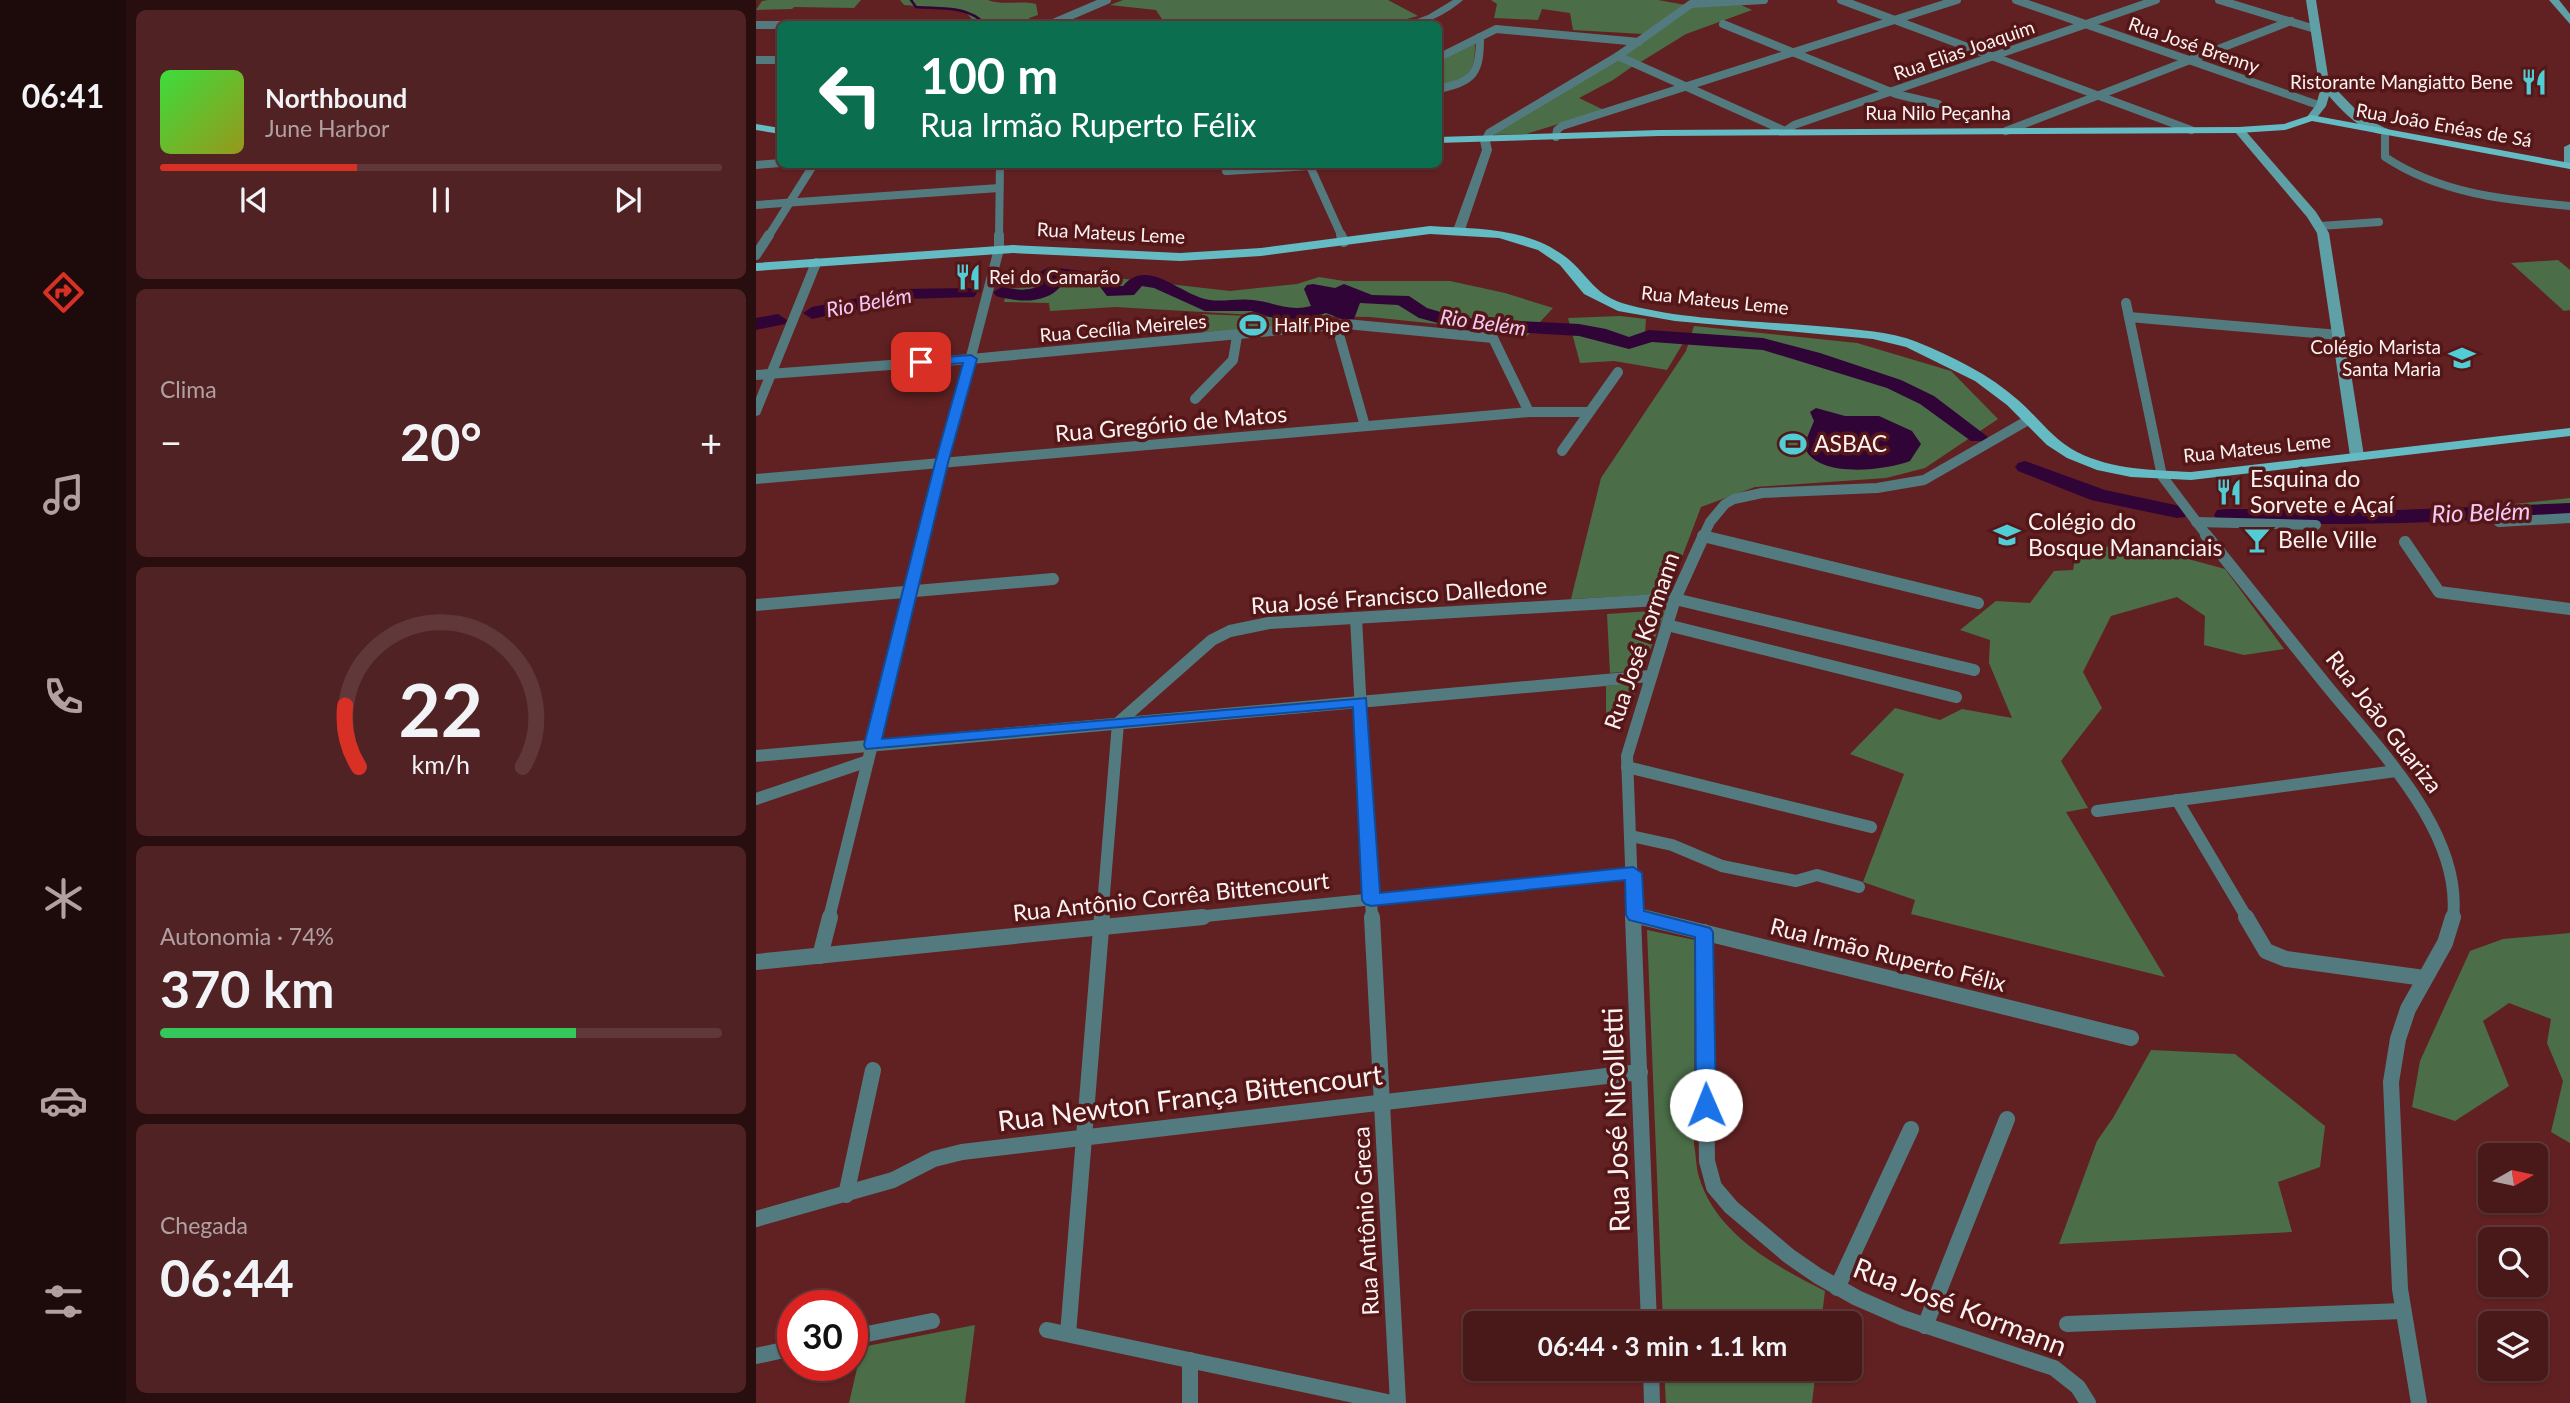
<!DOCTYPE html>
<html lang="pt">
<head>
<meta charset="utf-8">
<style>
  body { margin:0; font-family:Lato,sans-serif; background:#502223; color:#f1f3f6; height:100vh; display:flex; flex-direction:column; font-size:26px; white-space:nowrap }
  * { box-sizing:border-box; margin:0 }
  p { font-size:23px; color:#b1a0a2 }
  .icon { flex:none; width:38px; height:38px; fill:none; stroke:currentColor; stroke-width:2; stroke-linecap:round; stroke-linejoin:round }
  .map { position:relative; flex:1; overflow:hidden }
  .drawer { display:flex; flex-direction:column; gap:10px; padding:10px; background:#280e0e; width:630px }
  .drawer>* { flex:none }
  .top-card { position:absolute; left:21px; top:21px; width:665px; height:147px; border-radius:10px; box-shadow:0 2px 5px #0004,0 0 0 2px #613839; background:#0b6e4f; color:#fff; overflow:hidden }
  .needle { width:46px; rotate:81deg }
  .buttons { position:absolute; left:1722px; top:1143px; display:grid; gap:14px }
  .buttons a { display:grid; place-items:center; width:70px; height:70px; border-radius:10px; background:#49191a; box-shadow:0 2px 5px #0004,0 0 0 2px #613839; font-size:35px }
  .speed { position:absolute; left:21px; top:1290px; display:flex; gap:14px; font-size:35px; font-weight:700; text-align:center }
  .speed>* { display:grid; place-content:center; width:91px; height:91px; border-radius:50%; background:#49191a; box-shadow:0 2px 5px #0004,0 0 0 2px #613839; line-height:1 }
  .speed .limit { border:10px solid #d22; background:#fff; color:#111 }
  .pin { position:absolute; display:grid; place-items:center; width:60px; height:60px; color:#fff; margin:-30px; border-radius:14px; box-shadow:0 4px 10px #0006 }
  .me { position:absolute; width:77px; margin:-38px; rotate:359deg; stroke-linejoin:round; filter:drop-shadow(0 0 5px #0008) }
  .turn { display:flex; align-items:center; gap:24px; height:147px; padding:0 28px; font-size:32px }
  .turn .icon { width:91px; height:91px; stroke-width:2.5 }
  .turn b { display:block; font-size:49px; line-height:60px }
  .big { font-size:52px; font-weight:700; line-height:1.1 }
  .drawer .widget { flex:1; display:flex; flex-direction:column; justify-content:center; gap:10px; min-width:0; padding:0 24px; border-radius:10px; background:#502223 }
  .drawer .dial { align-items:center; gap:0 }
  .dial svg { height:182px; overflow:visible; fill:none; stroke:#613839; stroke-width:7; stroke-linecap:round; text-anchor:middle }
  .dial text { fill:#f1f3f6; stroke:none }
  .song { display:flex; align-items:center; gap:21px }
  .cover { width:84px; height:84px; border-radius:10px; background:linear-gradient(135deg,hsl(120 70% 55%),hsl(60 70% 35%)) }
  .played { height:7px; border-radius:4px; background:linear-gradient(90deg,#d93025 35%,#613839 35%) }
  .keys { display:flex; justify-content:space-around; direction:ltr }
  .heat { display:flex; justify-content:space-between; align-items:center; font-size:38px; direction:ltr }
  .charge { height:10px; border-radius:5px; background:linear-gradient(90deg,#34c759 74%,#613839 0) }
  .trip { position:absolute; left:707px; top:1311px; width:399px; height:70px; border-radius:10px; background:#49191a; box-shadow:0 2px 5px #0004,0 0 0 2px #613839; font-weight:700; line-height:70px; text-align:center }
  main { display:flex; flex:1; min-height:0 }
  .tab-bar { display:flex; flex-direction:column; width:126px; justify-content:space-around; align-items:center; background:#1d0a0a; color:#b1a0a2 }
  .tab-bar .icon { width:49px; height:49px }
  .tab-bar .active { color:#d93025 }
  .tab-bar b { font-size:32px; color:#f1f3f6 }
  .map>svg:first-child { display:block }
  .green { fill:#4b6e48 }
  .water { fill:#310437 }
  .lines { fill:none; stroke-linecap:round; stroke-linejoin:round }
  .stream { stroke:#310437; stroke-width:2.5 }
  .river { fill:#310437; fill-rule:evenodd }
  .minor-far3 { stroke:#537b7f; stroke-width:8 }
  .minor-far2 { stroke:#537b7f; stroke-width:10 }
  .minor-far1 { stroke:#537b7f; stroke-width:12 }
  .minor { stroke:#537b7f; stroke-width:16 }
  .tertiary { fill:#537b7f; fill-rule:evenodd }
  .secondary { fill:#5ea0a5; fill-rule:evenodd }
  .primary { fill:#64bbc3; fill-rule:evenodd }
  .route { fill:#1a73e8; stroke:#114b97; stroke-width:2 }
  .labels { text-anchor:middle; stroke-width:7; stroke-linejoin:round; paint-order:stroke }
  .far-street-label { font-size:19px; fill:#faf2f1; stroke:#551618 }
  .far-poi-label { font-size:19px; fill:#faf2f1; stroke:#551618; text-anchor:end }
  .far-water-label { font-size:21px; font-style:italic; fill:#f3c9f8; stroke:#551618 }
  .street-label { font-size:23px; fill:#faf2f1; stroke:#551618 }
  .poi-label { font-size:23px; fill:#faf2f1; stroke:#551618; text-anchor:start }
  .water-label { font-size:24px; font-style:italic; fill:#f3c9f8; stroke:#551618 }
  .near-street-label { font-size:28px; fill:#faf2f1; stroke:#551618 }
</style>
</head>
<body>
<main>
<nav class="tab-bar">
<b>06:41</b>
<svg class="icon active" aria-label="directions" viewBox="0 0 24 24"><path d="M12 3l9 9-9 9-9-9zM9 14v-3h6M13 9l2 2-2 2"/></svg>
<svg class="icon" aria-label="music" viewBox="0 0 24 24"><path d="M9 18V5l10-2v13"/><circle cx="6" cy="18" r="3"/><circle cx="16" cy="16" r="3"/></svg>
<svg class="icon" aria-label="phone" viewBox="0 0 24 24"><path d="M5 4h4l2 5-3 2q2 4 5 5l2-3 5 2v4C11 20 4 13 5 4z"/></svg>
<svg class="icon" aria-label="climate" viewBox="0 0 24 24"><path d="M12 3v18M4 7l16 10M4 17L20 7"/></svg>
<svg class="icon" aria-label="car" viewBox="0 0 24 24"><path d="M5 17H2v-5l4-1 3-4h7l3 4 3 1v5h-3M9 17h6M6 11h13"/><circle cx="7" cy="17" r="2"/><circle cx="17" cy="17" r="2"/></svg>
<svg class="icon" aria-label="filters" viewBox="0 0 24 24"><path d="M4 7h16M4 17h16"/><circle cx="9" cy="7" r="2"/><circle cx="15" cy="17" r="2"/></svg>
</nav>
<section class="drawer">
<div class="widget">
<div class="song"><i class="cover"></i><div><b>Northbound</b><p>June Harbor</p></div></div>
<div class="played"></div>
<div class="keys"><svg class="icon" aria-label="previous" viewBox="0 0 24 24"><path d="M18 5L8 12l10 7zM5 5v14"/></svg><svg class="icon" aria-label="pause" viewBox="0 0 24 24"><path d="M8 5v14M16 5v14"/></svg><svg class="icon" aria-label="next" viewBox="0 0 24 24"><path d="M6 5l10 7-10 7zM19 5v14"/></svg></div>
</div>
<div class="widget"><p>Clima</p>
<div class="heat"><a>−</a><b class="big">20°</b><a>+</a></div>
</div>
<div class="widget dial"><svg viewBox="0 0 100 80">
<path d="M14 69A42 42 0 1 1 86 69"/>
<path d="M14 69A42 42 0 0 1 8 42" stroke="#d93025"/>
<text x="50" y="56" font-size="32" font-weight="700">22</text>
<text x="50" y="72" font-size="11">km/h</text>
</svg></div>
<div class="widget"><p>Autonomia · 74%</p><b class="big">370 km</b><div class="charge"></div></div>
<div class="widget"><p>Chegada</p><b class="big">06:44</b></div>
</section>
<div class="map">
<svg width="1814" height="1403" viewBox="0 0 1814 1403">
  <rect width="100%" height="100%" fill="#612122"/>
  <g class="green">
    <path d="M12 0H127H105L98 8 38 7 36 9 0 10 6 1Z"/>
    <path d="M144 0H232C247 6 263 0 280 4L282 15 273 18 276 24H220L208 10 148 5Z"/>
    <path d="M367 0H632L662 16 632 24H307L406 19 400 10 354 5Z"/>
    <path d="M735 0H902L930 5 887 34 817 30 814 13 786 9 782 20 738 18 741 4Z"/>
    <path d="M985 5 996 10 930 34 883 63 867 56 937 6Z"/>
    <path d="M719 43C719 76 712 76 683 86V62Z"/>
    <path d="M861 59 877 66 857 80 823 98 848 110 770 134 735 135Z"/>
    <path d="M1802 260 1814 270V310L1808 311 1755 263Z"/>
    <path d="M290 270 474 291 541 284 563 277 588 281H694L749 293 797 308 770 337 750 331 614 317 499 315 359 307 294 311 293 303 248 302 251 289 285 286Z"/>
    <path d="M446 314 584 320 447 334Z"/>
    <path d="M864 316 890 319 889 333 930 338 911 370 858 361 824 363 812 318Z"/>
    <path d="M938 326 1101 343 1195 371 1242 419 1169 468 1130 478 999 487 945 507 912 594 815 599 845 478 930 351Z"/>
    <path d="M1814 498V514L1703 521 1693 511Z"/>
    <path d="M1366 541 1469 569 1528 649 1488 655 1448 645 1449 616 1421 597 1355 616 1327 672 1346 708 1305 761 1332 808 1310 812 1409 977 1155 914 1159 900 1107 882 1148 774 1094 754 1139 708 1184 720 1206 709 1256 718 1233 663 1234 640 1204 630 1240 601 1274 603 1298 571 1317 570 1319 559Z"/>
    <path d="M910 610 886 670 854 673 851 614Z"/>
    <path d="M882 683 870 722 850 723V686Z"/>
    <path d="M891 930 939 940 938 1144C940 1155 940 1167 943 1177 960 1234 1019 1266 1069 1291L1065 1323H907Z"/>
    <path d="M1814 933V1143L1795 1132 1807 1081 1791 1043 1795 1019 1753 1003 1727 1021 1753 1086 1699 1121 1656 1107 1664 1061 1714 951 1747 939Z"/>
    <path d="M1395 1050 1479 1054 1569 1126 1564 1167 1522 1182 1536 1232 1303 1244 1341 1141 1357 1118Z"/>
    <path d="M219 1325 209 1403H93L106 1347Z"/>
    <path d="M908 1369H1060L1056 1403H910Z"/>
  </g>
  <path class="water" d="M1060 408 1089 416H1123L1156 431 1165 444 1154 461C1128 471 1057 479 1048 445L1058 421 1054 412Z"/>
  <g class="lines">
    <path class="stream" d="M155 0 160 7C184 9 211 5 229 24"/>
    <g class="river">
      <path d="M293 267 353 274 362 286H367C392 256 426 297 454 300 468 302 483 298 497 300 518 302 533 312 555 306L548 289 551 285 557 284 579 288 588 284 616 295 653 296 671 308 705 318 823 324 850 329 873 337 893 330 1007 338 1064 353 1145 380 1178 396 1232 437 1229 441H1215L1164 404 1131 388 1007 350 896 342 873 349 823 336 705 329 663 318 642 305 604 303 598 319 591 321 570 313 544 321 521 319 495 311H449L398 288 386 286 378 295 351 296 341 283 303 278 305 286C289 305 261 302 240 296L237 292 246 287C262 290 272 292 287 284L284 272Z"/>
      <path d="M212 288 218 289 221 293 218 297 147 299 56 319 47 313 56 307 147 289Z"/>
      <path d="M22 314 31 320 29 324 0 330V318Z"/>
      <path d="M1269 461 1349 490 1429 507 1432 512 1429 517 1421 518 1335 500 1262 471 1259 467 1262 463Z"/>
      <path d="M1814 503V515C1730 520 1647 524 1563 524 1531 524 1493 527 1461 520L1458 515 1461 510 1469 509 1642 510Z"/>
    </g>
    <g class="minor-far3">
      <path d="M1085 0 1435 130"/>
      <path d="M1260 0 1565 106"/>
      <path d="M1463 0 1559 29"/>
      <path d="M84 24 206 23"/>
      <path d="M295 24 351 0"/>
      <path d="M967 24 1140 94 1182 104"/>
      <path d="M0 25H24"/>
      <path d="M862 56 1029 131 1038 125 1400 0"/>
      <path d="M682 58 740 29 883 42"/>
      <path d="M0 60H24"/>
      <path d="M682 89C718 81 724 74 724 37"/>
      <path d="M1250 131 1535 21"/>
      <path d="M1629 132V157C1685 194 1749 200 1814 206"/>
      <path d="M800 137 801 130 806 126 1201 0"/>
      <path d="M729 141 733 133 862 56 935 4 1008 0"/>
      <path d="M553 164 586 237"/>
      <path d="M0 165 24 163"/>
      <path d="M470 171 554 166"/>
      <path d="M0 205 243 188"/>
      <path d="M1564 226 1623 222"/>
      <path d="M12 237 58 164"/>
      <path d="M243 237 244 164"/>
    </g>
    <g class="minor-far2">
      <path d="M585 235 588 242"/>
      <path d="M0 255 13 235"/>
      <path d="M1370 303 1406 476 1452 537"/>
      <path d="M1373 317 1583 335"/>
      <path d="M580 324 609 426"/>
      <path d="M0 375 215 359 590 324 737 338 773 412"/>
      <path d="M439 399 477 360 481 336"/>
      <path d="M0 411 60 263"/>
      <path d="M806 451 862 372"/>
      <path d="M0 479 773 412H833"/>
      <path d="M1440 522 1560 525"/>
      <path d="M1743 522 1814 518"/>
      <path d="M947 536 950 537"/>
      <path d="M168 537 243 249V235"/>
      <path d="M947 537 954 522 969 504 978 499 1006 493 1121 488 1168 480 1274 419"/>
    </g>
    <g class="minor-far1">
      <path d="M1450 535C1489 584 1528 632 1567 681 1618 745 1707 830 1697 918"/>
      <path d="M947 536 1222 603"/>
      <path d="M1649 542 1683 592 1814 609"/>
      <path d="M0 605 297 579"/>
      <path d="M600 618 616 918"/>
      <path d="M911 625 1200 697"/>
      <path d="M0 756 894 676"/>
      <path d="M871 767 1115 827"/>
      <path d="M0 799 112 761"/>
      <path d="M1421 800 1491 918"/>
      <path d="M1341 811 1640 771"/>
      <path d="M875 836 916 845 966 866 1040 881 1061 875 1103 887"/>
      <path d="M879 915 893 918"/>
      <path d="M73 918 168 535"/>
      <path d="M346 918 362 723 456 640 474 631 513 623 919 599 1218 670"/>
      <path d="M430 918 877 873"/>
      <path d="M877 918 871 756 919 599 948 535"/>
    </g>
    <g class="minor">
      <path d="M616 917 642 1403"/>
      <path d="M877 917 893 1323"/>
      <path d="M886 917 1375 1038"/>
      <path d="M1490 917 1510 951 1530 959 1668 978"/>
      <path d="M948 932 951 1161 958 1187 975 1207 1033 1256 1062 1276 1101 1298 1147 1318 1298 1368 1322 1387 1332 1403"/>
      <path d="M64 956 74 917"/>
      <path d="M0 962 447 917"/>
      <path d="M90 1195 117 1070"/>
      <path d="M0 1219 137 1180 178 1159 206 1152 884 1072"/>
      <path d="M1081 1288 1155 1129"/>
      <path d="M1311 1324 1646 1311"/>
      <path d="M1169 1326 1251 1119"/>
      <path d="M291 1330 636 1403"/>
      <path d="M312 1334 346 917"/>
      <path d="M96 1337 176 1321"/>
      <path d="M0 1356 37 1348"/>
      <path d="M434 1360V1403"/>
      <path d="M895 1368 896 1403"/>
      <path d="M1663 1403 1644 1289 1635 1082 1642 1039 1652 1009 1689 943 1697 917"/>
    </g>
    <g class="tertiary">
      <path d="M697 0H707C691 14 669 26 648 24L672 15Z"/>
      <path d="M729 138 734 141 736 150 709 230 699 232 697 230 726 150 724 141Z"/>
    </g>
    <g class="secondary">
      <path d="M1550 0H1560L1573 82 1607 117 1633 130V134C1610 137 1587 112 1573 96L1570 106 1559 120 1550 118 1560 105 1564 91Z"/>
      <path d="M1793 0H1803L1814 14V24Z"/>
      <path d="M1479 128H1487L1560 212 1573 233 1608 456 1606 459H1596L1594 456 1561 233 1551 217 1479 132Z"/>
      <path d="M1814 144V169L1808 166V147Z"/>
    </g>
    <g class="primary">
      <path d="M1555 115 1814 163V169L1556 121 1529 130 1483 133 903 136 682 143V137L903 130 1483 127 1528 124Z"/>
      <path d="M0 124 24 128V134L0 130Z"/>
      <path d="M674 226C721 229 772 227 811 258 834 277 838 296 873 305 932 321 1011 321 1073 327 1102 330 1134 331 1161 342 1196 356 1234 375 1262 400 1282 417 1297 440 1321 452 1357 470 1396 470 1435 472L1814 428V436L1435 480 1375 477 1341 470 1311 458 1291 445 1251 405 1219 381 1150 347 1117 339 919 321 862 311 828 294 804 265 782 250 743 238 674 234 505 256 424 261 257 253 0 271V263L257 245 424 253 505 248Z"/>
    </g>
  </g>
  <path class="route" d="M215 355 221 359 192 463 126 739 610 698 624 893 877 867 886 873 888 911 954 928 957 932 960 1105 957 1111 950 1113 943 1111 940 1105 939 937 873 920 870 915 869 880 615 906 609 904 606 900 597 707 110 749 108 745 179 463 207 363 165 366 158 362 165 359Z"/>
  <defs>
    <g id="restaurant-bare" transform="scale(2.1)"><path d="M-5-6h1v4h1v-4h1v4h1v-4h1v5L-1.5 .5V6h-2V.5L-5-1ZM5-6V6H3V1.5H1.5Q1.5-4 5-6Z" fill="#52ccd5" stroke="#551618" stroke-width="2.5" paint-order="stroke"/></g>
    <g id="stadium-bare" transform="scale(2.1)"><path d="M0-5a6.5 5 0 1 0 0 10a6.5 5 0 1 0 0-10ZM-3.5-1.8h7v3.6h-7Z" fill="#52ccd5" stroke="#551618" stroke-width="2.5" paint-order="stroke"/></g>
    <g id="school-bare" transform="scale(2.1)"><path d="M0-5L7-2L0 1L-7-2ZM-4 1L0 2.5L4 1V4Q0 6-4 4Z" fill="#52ccd5" stroke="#551618" stroke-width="2.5" paint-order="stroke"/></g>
    <g id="bar-bare" transform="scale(2.1)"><path d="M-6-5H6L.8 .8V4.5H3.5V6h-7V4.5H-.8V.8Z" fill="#52ccd5" stroke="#551618" stroke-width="2.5" paint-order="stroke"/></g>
  </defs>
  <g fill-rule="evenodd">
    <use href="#restaurant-bare" x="1778" y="82"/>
    <use href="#restaurant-bare" x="212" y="277"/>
    <use href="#stadium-bare" x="497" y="325"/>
    <use href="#school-bare" x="1706" y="358"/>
    <use href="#stadium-bare" x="1037" y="444"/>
    <use href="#restaurant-bare" x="1473" y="492"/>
    <use href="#school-bare" x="1251" y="535"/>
    <use href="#bar-bare" x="1501" y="540"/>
  </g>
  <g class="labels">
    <g class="far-street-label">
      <text transform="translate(1438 45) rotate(19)" y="7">Rua José Brenny</text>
      <text transform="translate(1208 50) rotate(-19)" y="7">Rua Elias Joaquim</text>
      <text x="1182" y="120">Rua Nilo Peçanha</text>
      <text transform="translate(1688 125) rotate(10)" y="7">Rua João Enéas de Sá</text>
      <text transform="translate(355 233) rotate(3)" y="7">Rua Mateus Leme</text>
      <text transform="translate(959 300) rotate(6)" y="7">Rua Mateus Leme</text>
      <text transform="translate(367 328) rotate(-5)" y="7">Rua Cecília Meireles</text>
      <text transform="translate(1501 448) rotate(-6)" y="7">Rua Mateus Leme</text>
    </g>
    <g class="far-poi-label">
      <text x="1757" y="89">Ristorante Mangiatto Bene</text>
      <text x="233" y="284" text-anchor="start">Rei do Camarão</text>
      <text x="518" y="332" text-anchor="start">Half Pipe</text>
      <text x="1685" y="354">Colégio Marista<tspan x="1685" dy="22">Santa Maria</tspan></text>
    </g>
    <g class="far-water-label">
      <text transform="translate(113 303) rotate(-10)" y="7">Rio Belém</text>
      <text transform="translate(727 323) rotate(8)" y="7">Rio Belém</text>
    </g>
    <g class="street-label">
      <text transform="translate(415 424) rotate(-5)" y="8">Rua Gregório de Matos</text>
      <text transform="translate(643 596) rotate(-4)" y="8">Rua José Francisco Dalledone</text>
      <text transform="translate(886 641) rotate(-71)" y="8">Rua José Kormann</text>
      <text transform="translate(1628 722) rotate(52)" y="8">Rua João Guariza</text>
      <text transform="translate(415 897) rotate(-6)" y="8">Rua Antônio Corrêa Bittencourt</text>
      <text transform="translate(1132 955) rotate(14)" y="8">Rua Irmão Ruperto Félix</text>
      <text transform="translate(610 1221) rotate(-93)" y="8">Rua Antônio Greca</text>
    </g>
    <g class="poi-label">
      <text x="1058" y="452">ASBAC</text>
      <text x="1494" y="487">Esquina do<tspan x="1494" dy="26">Sorvete e Açaí</tspan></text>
      <text x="1272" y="530">Colégio do<tspan x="1272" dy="26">Bosque Mananciais</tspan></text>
      <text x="1522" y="548">Belle Ville</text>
    </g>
    <g class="water-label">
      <text transform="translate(1725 513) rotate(-2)" y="8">Rio Belém</text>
    </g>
    <g class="near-street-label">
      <text transform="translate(434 1098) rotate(-7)" y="10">Rua Newton França Bittencourt</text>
      <text transform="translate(860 1120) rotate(-92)" y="10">Rua José Nicolletti</text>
      <text transform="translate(1204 1307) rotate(21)" y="10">Rua José Kormann</text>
    </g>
  </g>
</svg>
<div class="buttons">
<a><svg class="needle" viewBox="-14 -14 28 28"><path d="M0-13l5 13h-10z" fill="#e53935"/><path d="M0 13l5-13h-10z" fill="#b1a0a2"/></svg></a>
<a><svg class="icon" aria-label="search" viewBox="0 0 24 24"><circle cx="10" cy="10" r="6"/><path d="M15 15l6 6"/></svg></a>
<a><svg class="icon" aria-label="layers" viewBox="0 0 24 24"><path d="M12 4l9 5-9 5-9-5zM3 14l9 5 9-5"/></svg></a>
</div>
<div class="speed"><div class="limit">30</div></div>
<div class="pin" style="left:165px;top:362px;background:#d93025"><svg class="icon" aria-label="arrive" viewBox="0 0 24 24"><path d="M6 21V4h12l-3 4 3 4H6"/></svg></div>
<svg class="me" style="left:950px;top:1105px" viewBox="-20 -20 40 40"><circle r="19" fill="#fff"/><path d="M0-13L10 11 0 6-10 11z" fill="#1a73e8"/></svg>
<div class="trip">06:44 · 3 min · 1.1 km</div>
<div class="top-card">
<div class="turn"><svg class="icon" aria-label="left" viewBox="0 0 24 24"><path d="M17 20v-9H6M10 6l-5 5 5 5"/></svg><div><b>100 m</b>Rua Irmão Ruperto Félix</div></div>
</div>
</div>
</main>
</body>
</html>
